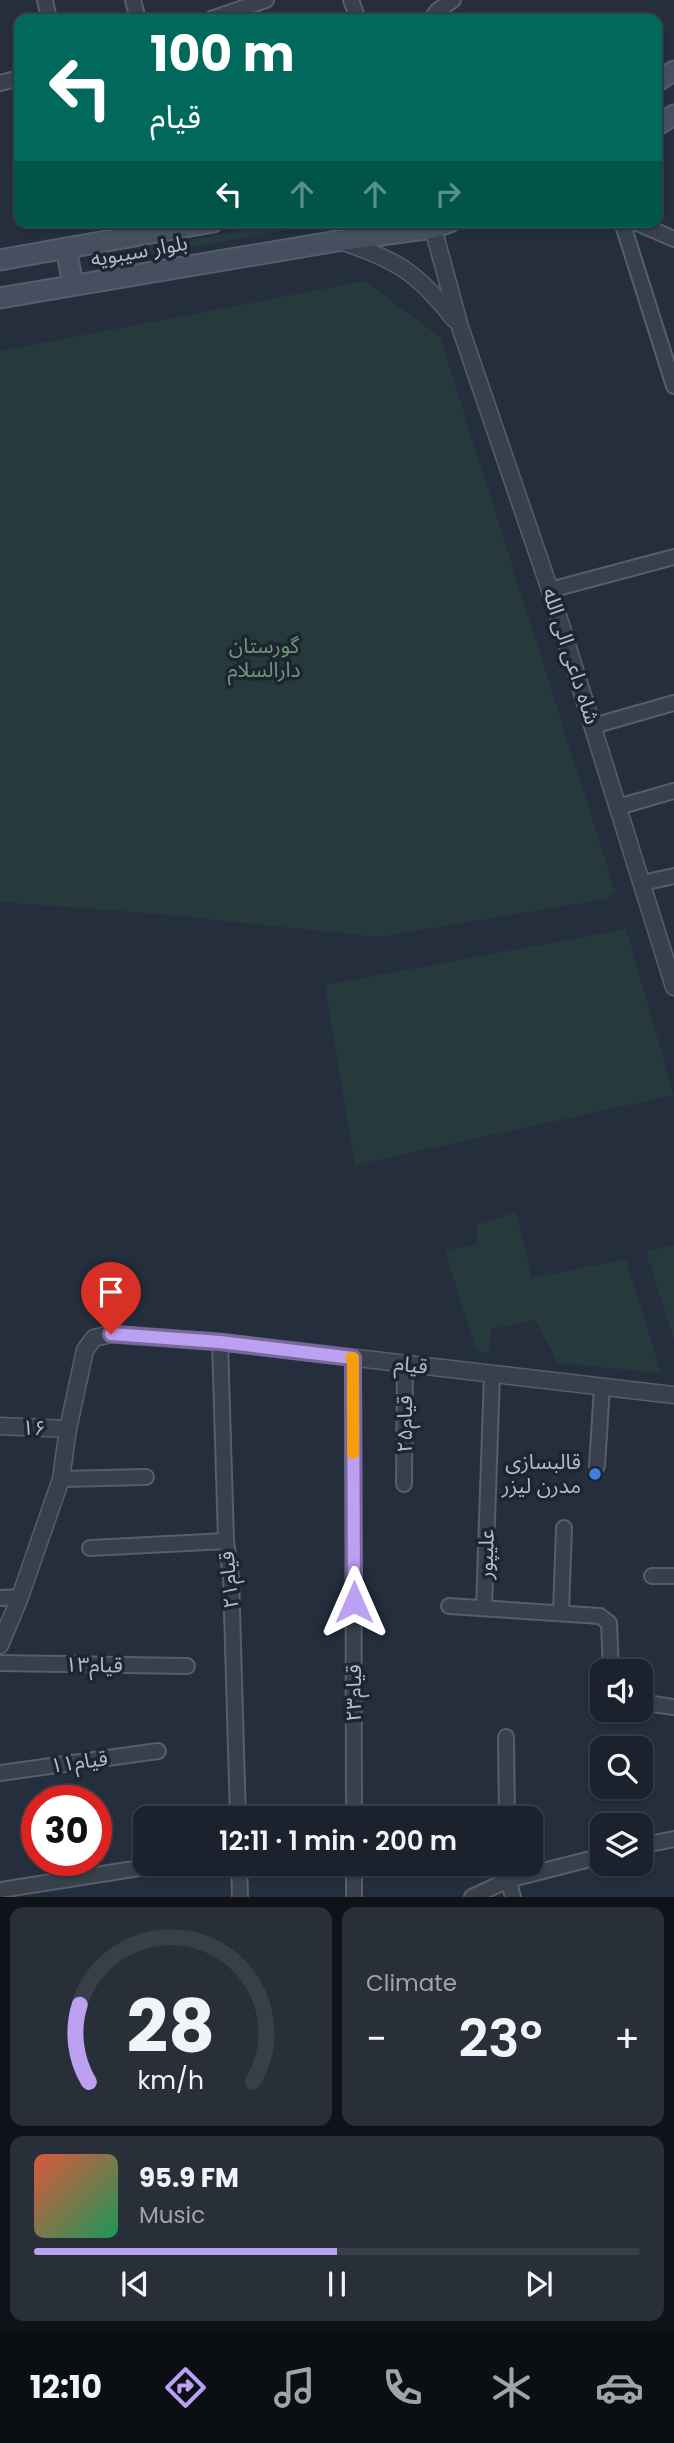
<!DOCTYPE html>
<html lang="en">
<head>
<meta charset="utf-8">
<style>
  body { margin:0; font-family:Poppins,"Noto Sans Arabic",sans-serif; background:#282f39; color:#f1f3f6; height:100vh; display:flex; flex-direction:column; font-size:26px; white-space:nowrap }
  * { box-sizing:border-box; margin:0 }
  p { font-size:23px; color:#a0a4aa }
  .icon { flex:none; width:38px; height:38px; fill:none; stroke:currentColor; stroke-width:2; stroke-linecap:round; stroke-linejoin:round }
  .map { position:relative; height:1897px; overflow:hidden }
  .sheet { display:flex; flex-direction:column; gap:10px; padding:10px; background:#0f1319; flex:1 }
  .sheet>* { flex:none }
  .guide { position:absolute; left:14px; top:14px; width:648px; height:214px; border-radius:14px; box-shadow:0 2px 5px #0004,0 0 0 2px #393f49; background:#00695c; color:#fff; overflow:hidden }
  .fabs { position:absolute; left:590px; top:1659px; display:grid; gap:14px }
  .fabs a { display:grid; place-items:center; width:63px; height:63px; border-radius:14px; background:#1b222d; box-shadow:0 2px 5px #0004,0 0 0 2px #393f49; font-size:35px }
  .speed { position:absolute; left:21px; top:1785px; display:flex; gap:14px; font-size:35px; font-weight:700; text-align:center }
  .speed>* { display:grid; place-content:center; width:91px; height:91px; border-radius:50%; background:#1b222d; box-shadow:0 2px 5px #0004,0 0 0 2px #393f49; line-height:1 }
  .speed .limit { border:10px solid #d22; background:#fff; color:#111 }
  .pin { position:absolute; display:grid; place-items:center; width:60px; height:60px; color:#fff; margin:-72px -30px; border-radius:50% 50% 50% 0; rotate:-45deg; box-shadow:0 0 7px #0007 }
  .pin .icon { rotate:45deg }
  .me { position:absolute; width:77px; margin:-38px; rotate:0deg; stroke-linejoin:round; filter:drop-shadow(0 0 5px #0008) }
  .turn { display:flex; align-items:center; gap:24px; height:147px; padding:0 21px; font-size:32px }
  .turn .icon { width:91px; height:91px; stroke-width:2.5 }
  .turn b { display:block; font-size:49px; line-height:60px }
  .lanes { display:flex; align-items:center; height:66px; padding:0 21px; background:#0003; justify-content:center; gap:35px; direction:ltr }
  .lanes .off { opacity:.35 }
  .big { font-size:52px; font-weight:600; line-height:1.1 }
  .sheet .tile { flex:1; display:flex; flex-direction:column; justify-content:center; gap:10px; min-width:0; padding:0 24px; border-radius:14px; background:#282f39 }
  .sheet .dial { align-items:center; gap:0 }
  .dial svg { height:182px; overflow:visible; fill:none; stroke:#393f49; stroke-width:7; stroke-linecap:round; text-anchor:middle }
  .dial text { fill:#f1f3f6; stroke:none }
  .song { display:flex; align-items:center; gap:21px }
  .cover { width:84px; height:84px; border-radius:10px; background:linear-gradient(135deg,hsl(10 70% 55%),hsl(150 70% 35%)) }
  .played { height:7px; border-radius:4px; background:linear-gradient(90deg,#bca0f2 50%,#393f49 50%) }
  .keys { display:flex; justify-content:space-around; direction:ltr }
  .heat { display:flex; justify-content:space-between; align-items:center; font-size:38px; direction:ltr }
  .sheet .tiles { flex:1; display:grid; gap:10px; grid-template-columns:1fr 1fr }
  .tile:last-child { grid-column:span 2 }
  .trip { position:absolute; left:133px; top:1806px; width:410px; height:70px; border-radius:14px; background:#1b222d; box-shadow:0 2px 5px #0004,0 0 0 2px #393f49; font-weight:600; line-height:70px; text-align:center }
  .tabs { display:flex; height:112px; justify-content:space-around; align-items:center; background:#0b0e12; color:#a0a4aa }
  .tabs .icon { width:49px; height:49px }
  .tabs .current { color:#bca0f2 }
  .tabs b { font-size:32px; color:#f1f3f6 }
  .map>svg:first-child { display:block }
  .green { fill:#263a3d }
  .lines { fill:none; stroke-linecap:round; stroke-linejoin:round }
  .minor-casing { stroke:#565e6a; stroke-width:18 }
  .tertiary-casing { stroke:#565e6a; stroke-width:19 }
  .secondary-casing { stroke:#565e6a; stroke-width:23 }
  .minor { stroke:#38404c; stroke-width:14 }
  .tertiary { stroke:#38404c; stroke-width:16 }
  .secondary { stroke:#464f5f; stroke-width:19 }
  .route-casing { stroke:#7a689d; stroke-width:18 }
  .route { stroke:#bca0f2; stroke-width:12 }
  .slow { stroke:#f59e0b; stroke-width:12 }
  .shop-dot { fill:#3f7fe0; stroke:#1d2531; stroke-width:2.5 }
  .labels { text-anchor:middle; stroke-width:7; stroke-linejoin:round; paint-order:stroke }
  .street-label { font-size:21px; fill:#b3bbc8; stroke:#1d2531 }
  .park-label { font-size:21px; fill:#6b9877; stroke:#1d2531 }
  .poi-label { font-size:21px; fill:#b3bbc8; stroke:#1d2531; text-anchor:end }
</style>
</head>
<body>
<div class="map">
<svg width="674" height="1897" viewBox="0 0 674 1897">
  <rect width="100%" height="100%" fill="#242e3c"/>
  <g class="green">
    <path d="M285 222H331L101 264 100 257Z"/>
    <path d="M365 281 440 337 615 891 607 899 378 937 159 914 0 902V351Z"/>
    <path d="M626 929 674 1095 355 1165 325 985Z"/>
    <path d="M516 1212 532 1278 626 1259 661 1373 558 1363 535 1320 491 1329 490 1353 476 1351 445 1250 477 1245V1225Z"/>
    <path d="M674 1245V1340L646 1252Z"/>
  </g>
  <g class="lines">
    <g class="minor-casing">
      <g id="minor">
        <path d="M45 0 49 19"/>
        <path d="M133 0 138 19"/>
        <path d="M351 0 358 19"/>
        <path d="M211 19 266 0"/>
        <path d="M432 19 437 11 453 0"/>
        <path d="M0 83 19 78"/>
        <path d="M622 222 674 386"/>
        <path d="M635 222 674 239"/>
        <path d="M550 590 674 557"/>
        <path d="M593 726 674 703"/>
        <path d="M618 807 674 791"/>
        <path d="M642 883 674 876"/>
        <path d="M220 1342 226 1541 231 1577 238 1818"/>
        <path d="M353 1358 354 1818"/>
        <path d="M597 1466 602 1387"/>
        <path d="M61 1479 146 1477"/>
        <path d="M404 1484 405 1364"/>
        <path d="M90 1548 226 1541"/>
        <path d="M652 1576H674"/>
        <path d="M0 1598 20 1597"/>
        <path d="M449 1606 600 1616 609 1623 611 1671"/>
        <path d="M484 1608 492 1374"/>
        <path d="M561 1612 564 1528"/>
        <path d="M0 1663 187 1666"/>
        <path d="M640 1702 674 1707"/>
        <path d="M506 1737 507 1818"/>
        <path d="M0 1773 158 1751"/>
        <path d="M640 1846 674 1839"/>
        <path d="M239 1864 240 1897"/>
        <path d="M354 1864V1897"/>
        <path d="M508 1864V1880L513 1897"/>
        <path d="M0 1890 165 1864"/>
        <path d="M472 1897 508 1880 602 1856"/>
      </g>
    </g>
    <g class="tertiary-casing">
      <g id="tertiary">
        <path d="M433 228 460 327 550 590 674 987"/>
        <path d="M340 241C396 259 418 273 454 319"/>
        <path d="M0 1426 68 1429"/>
        <path d="M0 1645 20 1597 61 1479 68 1429 85 1350 94 1338 111 1334 220 1342 674 1395"/>
      </g>
    </g>
    <g class="secondary-casing">
      <g id="secondary">
        <path d="M656 82 674 71"/>
        <path d="M656 126 674 115"/>
        <path d="M66 248 73 285"/>
        <path d="M0 260 213 222"/>
        <path d="M0 298 337 241 433 228 450 222"/>
      </g>
    </g>
    <use href="#minor" class="minor"/>
    <use href="#tertiary" class="tertiary"/>
    <use href="#secondary" class="secondary"/>
  </g>
  <g class="lines">
    <g class="route-casing">
      <path id="route" d="M111 1334 220 1342 353 1358 354 1602"/>
    </g>
    <use href="#route" class="route"/>
    <path class="slow" d="M351 1358H353V1453"/>
  </g>
  <circle class="shop-dot" cx="595" cy="1474" r="7"/>
  <g class="labels">
    <g class="street-label">
      <text transform="translate(139 251) rotate(-10)" y="7">بلوار سیبویه</text>
      <text transform="translate(571 656) rotate(72)" y="7">شاه داعی الی الله</text>
      <text transform="translate(411 1365) rotate(7)" y="7">قیام</text>
      <text transform="translate(405 1424) rotate(-90)" y="7">قیام۲۵</text>
      <text transform="translate(34 1428) rotate(2)" y="7">۱۶</text>
      <text transform="translate(486 1554) rotate(-88)" y="7">علیپور</text>
      <text transform="translate(229 1580) rotate(-95)" y="7">قیام۲۱</text>
      <text transform="translate(94 1665) rotate(1)" y="7">قیام۱۳</text>
      <text transform="translate(354 1693) rotate(-90)" y="7">قیام۲۳</text>
      <text transform="translate(79 1762) rotate(-8)" y="7">قیام۱۱</text>
    </g>
    <g class="park-label">
      <text x="264" y="653">گورستان<tspan x="264" dy="24">دارالسلام</tspan></text>
    </g>
    <g class="poi-label">
      <text x="581" y="1469">قالبسازی<tspan x="581" dy="24">مدرن لیزر</tspan></text>
    </g>
  </g>
</svg>
<div class="fabs">
<a><svg class="icon" aria-label="sound" viewBox="0 0 24 24"><path d="M4 9h4l5-4v14l-5-4H4zM17 9q2 3 0 6"/></svg></a>
<a><svg class="icon" aria-label="search" viewBox="0 0 24 24"><circle cx="10" cy="10" r="6"/><path d="M15 15l6 6"/></svg></a>
<a><svg class="icon" aria-label="layers" viewBox="0 0 24 24"><path d="M12 4l9 5-9 5-9-5zM3 14l9 5 9-5"/></svg></a>
</div>
<div class="speed"><div class="limit">30</div></div>
<div class="pin" style="left:111px;top:1334px;background:#d93025"><svg class="icon" aria-label="arrive" viewBox="0 0 24 24"><path d="M6 21V4h12l-3 4 3 4H6"/></svg></div>
<svg class="me" style="left:354px;top:1602px" viewBox="-20 -20 40 40"><path d="M0-17L14 15 0 8-14 15z" fill="#bca0f2" stroke="#fff" stroke-width="4"/></svg>
<div class="trip">12:11 · 1 min · 200 m</div>
<div class="guide">
<div class="turn"><svg class="icon" aria-label="left" viewBox="0 0 24 24"><path d="M17 20v-9H6M10 6l-5 5 5 5"/></svg><div><b>100 m</b>قیام</div></div>
<div class="lanes"><svg class="icon" aria-label="left" viewBox="0 0 24 24"><path d="M17 20v-9H6M10 6l-5 5 5 5"/></svg><svg class="icon off" aria-label="ahead" viewBox="0 0 24 24"><path d="M12 20V5M6 11l6-6 6 6"/></svg><svg class="icon off" aria-label="ahead" viewBox="0 0 24 24"><path d="M12 20V5M6 11l6-6 6 6"/></svg><svg class="icon off" aria-label="right" viewBox="0 0 24 24"><path d="M7 20v-9h11M14 6l5 5-5 5"/></svg></div>
</div>
</div>
<section class="sheet">
<div class="tiles">
<div class="tile dial"><svg viewBox="0 0 100 80">
<path d="M14 69A42 42 0 1 1 86 69"/>
<path d="M14 69A42 42 0 0 1 10 35" stroke="#bca0f2"/>
<text x="50" y="56" font-size="32" font-weight="700">28</text>
<text x="50" y="72" font-size="11">km/h</text>
</svg></div>
<div class="tile"><p>Climate</p>
<div class="heat"><a>−</a><b class="big">23°</b><a>+</a></div>
</div>
<div class="tile">
<div class="song"><i class="cover"></i><div><b>95.9 FM</b><p>Music</p></div></div>
<div class="played"></div>
<div class="keys"><svg class="icon" aria-label="previous" viewBox="0 0 24 24"><path d="M18 5L8 12l10 7zM5 5v14"/></svg><svg class="icon" aria-label="pause" viewBox="0 0 24 24"><path d="M8 5v14M16 5v14"/></svg><svg class="icon" aria-label="next" viewBox="0 0 24 24"><path d="M6 5l10 7-10 7zM19 5v14"/></svg></div>
</div>
</div>
</section>
<nav class="tabs">
<b>12:10</b>
<svg class="icon current" aria-label="directions" viewBox="0 0 24 24"><path d="M12 3l9 9-9 9-9-9zM9 14v-3h6M13 9l2 2-2 2"/></svg>
<svg class="icon" aria-label="music" viewBox="0 0 24 24"><path d="M9 18V5l10-2v13"/><circle cx="6" cy="18" r="3"/><circle cx="16" cy="16" r="3"/></svg>
<svg class="icon" aria-label="phone" viewBox="0 0 24 24"><path d="M5 4h4l2 5-3 2q2 4 5 5l2-3 5 2v4C11 20 4 13 5 4z"/></svg>
<svg class="icon" aria-label="climate" viewBox="0 0 24 24"><path d="M12 3v18M4 7l16 10M4 17L20 7"/></svg>
<svg class="icon" aria-label="car" viewBox="0 0 24 24"><path d="M5 17H2v-5l4-1 3-4h7l3 4 3 1v5h-3M9 17h6M6 11h13"/><circle cx="7" cy="17" r="2"/><circle cx="17" cy="17" r="2"/></svg>
</nav>
</body>
</html>
